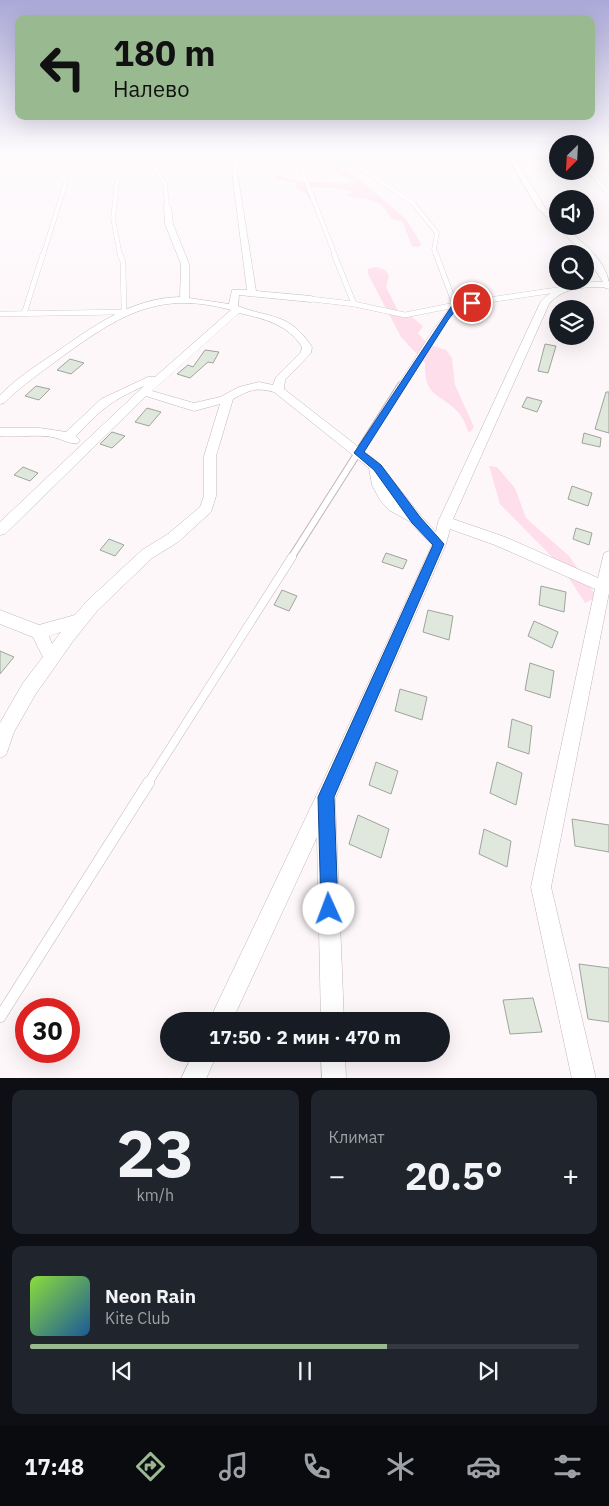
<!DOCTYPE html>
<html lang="ru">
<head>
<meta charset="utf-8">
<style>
  body { margin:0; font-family:"IBM Plex Sans",sans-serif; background:#20242c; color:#f1f3f6; height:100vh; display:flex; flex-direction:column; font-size:19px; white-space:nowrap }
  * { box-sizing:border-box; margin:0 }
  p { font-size:16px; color:#9ea1a6 }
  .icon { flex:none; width:28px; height:28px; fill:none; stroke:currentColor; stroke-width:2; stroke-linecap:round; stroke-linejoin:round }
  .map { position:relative; height:1078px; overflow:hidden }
  .sheet { display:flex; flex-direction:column; gap:12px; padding:12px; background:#0d0f14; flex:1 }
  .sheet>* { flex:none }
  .banner { position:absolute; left:15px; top:15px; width:580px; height:105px; border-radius:10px; box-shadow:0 5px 20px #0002; background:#99ba91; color:#111; overflow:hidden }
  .needle { width:32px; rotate:204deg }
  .controls { position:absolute; left:549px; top:135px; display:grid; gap:10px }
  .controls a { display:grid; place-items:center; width:45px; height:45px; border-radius:50%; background:#171b24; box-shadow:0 5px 20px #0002; font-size:25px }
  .speed { position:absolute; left:15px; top:998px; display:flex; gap:10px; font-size:25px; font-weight:700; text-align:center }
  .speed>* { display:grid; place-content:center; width:65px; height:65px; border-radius:50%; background:#171b24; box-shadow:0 5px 20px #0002; line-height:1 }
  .speed .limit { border:8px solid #d22; background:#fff; color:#111 }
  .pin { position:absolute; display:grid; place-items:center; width:42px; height:42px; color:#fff; margin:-21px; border:2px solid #fff; border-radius:50%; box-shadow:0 1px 5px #0007 }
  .me { position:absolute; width:55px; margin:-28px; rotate:358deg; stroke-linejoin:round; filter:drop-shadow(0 0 4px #0008) }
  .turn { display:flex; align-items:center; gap:18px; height:105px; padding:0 15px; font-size:22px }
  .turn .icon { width:65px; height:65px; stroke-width:2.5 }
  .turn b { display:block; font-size:35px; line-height:42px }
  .big { font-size:38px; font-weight:700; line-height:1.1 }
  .sheet .tile { flex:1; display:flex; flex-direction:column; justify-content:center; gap:8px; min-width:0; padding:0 18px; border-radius:10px; background:#20242c }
  .sheet .dial { align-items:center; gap:0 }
  .dial b { font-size:65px; line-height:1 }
  .song { display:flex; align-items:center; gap:15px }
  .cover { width:60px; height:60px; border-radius:8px; background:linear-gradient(135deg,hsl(90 70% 55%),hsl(210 70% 35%)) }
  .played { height:5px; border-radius:2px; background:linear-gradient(90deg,#99ba91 65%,#363941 65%) }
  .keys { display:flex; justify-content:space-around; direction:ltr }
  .heat { display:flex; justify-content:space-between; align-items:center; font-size:28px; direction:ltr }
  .sheet .tiles { flex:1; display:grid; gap:12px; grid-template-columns:1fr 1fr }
  .tile:last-child { grid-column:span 2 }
  .trip { position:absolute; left:160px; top:1012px; width:290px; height:50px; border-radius:25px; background:#171b24; box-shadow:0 5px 20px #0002; font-weight:700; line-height:50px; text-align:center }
  .tab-bar { display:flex; height:80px; justify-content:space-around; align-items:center; background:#090b0e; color:#9ea1a6 }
  .tab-bar .icon { width:35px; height:35px }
  .tab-bar .current { color:#99ba91 }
  .tab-bar b { font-size:22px; color:#f1f3f6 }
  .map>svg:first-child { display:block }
  .green { fill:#fedeeb }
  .building { fill:#e0e8dd; stroke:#9da59b }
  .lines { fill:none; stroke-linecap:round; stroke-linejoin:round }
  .service-far4-casing { stroke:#c4b6bb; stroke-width:4.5 }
  .service-far3-casing { stroke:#c4b6bb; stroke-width:5.5 }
  .service-far2-casing { stroke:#c4b6bb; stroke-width:8 }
  .service-far1-casing { stroke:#c4b6bb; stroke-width:9 }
  .service-casing { stroke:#c4b6bb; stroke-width:12 }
  .minor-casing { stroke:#c4b6bb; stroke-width:1 }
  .tertiary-casing { stroke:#c4b6bb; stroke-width:1 }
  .service-far4 { stroke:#fff; stroke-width:4 }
  .service-far3 { stroke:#fff; stroke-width:5 }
  .service-far2 { stroke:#fff; stroke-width:6 }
  .service-far1 { stroke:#fff; stroke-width:8 }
  .service { stroke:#fff; stroke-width:11 }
  .minor { fill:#fff; fill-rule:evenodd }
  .tertiary { fill:#fff; fill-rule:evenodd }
  .route { fill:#1a73e8; stroke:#114b97 }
</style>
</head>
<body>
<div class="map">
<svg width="609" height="1079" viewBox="0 0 609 1079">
  <rect width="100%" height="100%" fill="#fdf7fa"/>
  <g class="green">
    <path d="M333 166H337L359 179 406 219 421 244 419 247 412 246 402 221 391 219C381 197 368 200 347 196V194L353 192C346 188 314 186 305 189L317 197 316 200 309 199 305 193 297 189 295 183 273 178 275 175C282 175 286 178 293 180 299 182 348 184 353 183V180L340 175 332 168Z"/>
    <path d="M376 267 385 270 389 276 386 287 399 313 413 318 423 326 418 333 427 344 446 350 452 358 455 385 474 427 469 433C466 426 463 417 458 412 439 392 424 398 425 363L401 337 368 274V269Z"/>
    <path d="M489 466 497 467 515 488 526 518 569 556 597 597 585 603 561 566 500 504Z"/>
  </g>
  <g class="building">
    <path d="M545 344 556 346 548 373 538 371Z"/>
    <path d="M205 350 219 352 213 363 208 362 190 378 177 374 188 365 193 367Z"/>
    <path d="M70 359 84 363 71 374 57 370Z"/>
    <path d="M36 386 50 389 39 400 25 396Z"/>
    <path d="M606 392H609V433L595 429Z"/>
    <path d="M527 397 542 401 537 412 522 407Z"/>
    <path d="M147 408 161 412 149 426 135 422Z"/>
    <path d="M112 432 125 436 112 448 100 444Z"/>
    <path d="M584 433 601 438 600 447 582 443Z"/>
    <path d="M23 467 38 473 30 481 14 475Z"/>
    <path d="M572 486 592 493 588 506 568 499Z"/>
    <path d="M576 528 592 533 589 545 573 539Z"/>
    <path d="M109 539 124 545 115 556 100 550Z"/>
    <path d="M386 553 407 560 403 569 382 562Z"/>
    <path d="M541 586 566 592 564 612 539 605Z"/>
    <path d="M282 590 297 596 289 611 274 605Z"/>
    <path d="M428 610 453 616 449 640 423 632Z"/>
    <path d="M534 621 558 632 552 648 528 636Z"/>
    <path d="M0 651 14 657 0 674Z"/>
    <path d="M530 663 554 671 550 698 525 690Z"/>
    <path d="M400 689 427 697 422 720 395 711Z"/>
    <path d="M512 719 532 726 529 754 508 747Z"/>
    <path d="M376 762 398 771 391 794 369 785Z"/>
    <path d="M497 762 522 773 516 805 490 793Z"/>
    <path d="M358 815 389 829 381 858 349 844Z"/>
    <path d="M572 819 609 825V852L575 846Z"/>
    <path d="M484 829 511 841 507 867 479 854Z"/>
    <path d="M579 964 609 968V1022L588 1019Z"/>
    <path d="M533 998 542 1032 510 1034 503 1000Z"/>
  </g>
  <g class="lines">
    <g class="service-far4-casing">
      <g id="service-far4">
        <path d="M144 154 165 183 167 207"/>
        <path d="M224 154V157L238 158"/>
        <path d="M340 154 413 203 437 233 434 249 436 255"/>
        <path d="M296 155 335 255"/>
        <path d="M585 165 609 194"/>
        <path d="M235 172 238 158 305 154"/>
        <path d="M117 181 113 219 120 255"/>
        <path d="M43 255 66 182"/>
      </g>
    </g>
    <g class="service-far3-casing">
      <g id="service-far3">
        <path d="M334 254 354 304"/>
        <path d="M311 299 354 304 405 315 455 305 563 289"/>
        <path d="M0 314 124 312 123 262 120 254"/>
        <path d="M24 314 43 254"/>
        <path d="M400 386 434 333 455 305 436 254"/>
      </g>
    </g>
    <g class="service-far2-casing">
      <path id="service-far2" d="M291 558 401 385"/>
    </g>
    <g class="service-far1-casing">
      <path id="service-far1" d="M148 783 292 557"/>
    </g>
    <g class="service-casing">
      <path id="service" d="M0 1017 149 782"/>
    </g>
    <g class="minor-casing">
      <g id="minor">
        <path d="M506 154H512L544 206 558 220V226H564C581 242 609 261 609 287 587 287 564 286 549 304L453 519 505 537 598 578 604 553 609 551V593L551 887 596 1079H572L531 887 595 589 495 545 450 529 446 544 335 799 344 1021H321L317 837 232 1021H209L319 790 432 545 409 521 389 510 380 500 372 485 369 468 274 392C255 387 250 390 233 399L216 456V496L211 512 178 542 152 558 97 611 73 641 35 695 14 732 6 755 0 758V723L23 683 43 657 33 637 0 624V610L39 625 75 615 87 601 142 550 168 534 200 507 204 496V456L220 404 194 411 146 396 5 534 0 535V522L144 386C112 400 99 411 76 436L80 440 78 443C70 445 60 438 52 437 34 434 17 438 0 436V428H40L66 432 101 399 148 377H155L231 310C159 290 120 315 63 356 43 371 22 385 4 403L0 404V395C16 379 34 367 52 355 91 328 130 298 180 297L181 264 165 224 164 205 171 207 173 224 189 264V298L229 304 232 290H247L232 172 237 171 256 291 311 296 316 299 311 302 239 295 238 306C271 319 289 312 312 347L311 353 285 380 284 389 379 463 421 516 436 532 438 522 540 303C556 283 579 282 603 282L585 254 538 209ZM239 313C265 319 287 324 302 347L301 352 276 377 273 385 259 382 239 387 220 397 194 403 152 391ZM61 632 52 644 49 636Z"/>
        <path d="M193 1054H217L206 1079H181Z"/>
        <path d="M321 1054H345L346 1079H322Z"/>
      </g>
    </g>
    <g class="tertiary-casing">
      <path id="tertiary" d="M609 281V289L605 288 602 284Z"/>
    </g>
    <use href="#service-far4" class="service-far4"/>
    <use href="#service-far3" class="service-far3"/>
    <use href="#service-far2" class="service-far2"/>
    <use href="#service-far1" class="service-far1"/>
    <use href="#service" class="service"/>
    <use href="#minor" class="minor"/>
    <use href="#tertiary" class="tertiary"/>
  </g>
  <linearGradient id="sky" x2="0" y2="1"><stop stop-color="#aaa8d7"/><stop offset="0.5" stop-color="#fefbfd"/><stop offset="1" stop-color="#fefbfd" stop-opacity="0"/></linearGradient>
  <rect width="609" height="305" fill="url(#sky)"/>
  <path class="route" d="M472 301 474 302V305L458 307 448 320 364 452 381 465 420 517 444 544 334 797 338 909 336 915 329 918 323 915 321 909 318 797 433 545 412 523 374 470 354 453 453 304Z"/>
</svg>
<div class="controls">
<a><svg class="needle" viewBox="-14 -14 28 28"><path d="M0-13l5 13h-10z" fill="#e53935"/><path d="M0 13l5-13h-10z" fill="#9ea1a6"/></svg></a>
<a><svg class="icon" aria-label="sound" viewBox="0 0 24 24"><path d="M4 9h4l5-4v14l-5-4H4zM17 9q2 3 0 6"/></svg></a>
<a><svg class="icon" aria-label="search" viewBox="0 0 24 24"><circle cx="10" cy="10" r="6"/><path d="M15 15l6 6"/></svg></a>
<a><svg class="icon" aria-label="layers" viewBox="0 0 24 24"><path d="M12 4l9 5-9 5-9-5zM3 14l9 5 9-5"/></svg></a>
</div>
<div class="speed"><div class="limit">30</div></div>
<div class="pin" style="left:472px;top:303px;background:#d93025"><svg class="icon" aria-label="arrive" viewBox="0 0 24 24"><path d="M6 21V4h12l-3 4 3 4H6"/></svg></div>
<svg class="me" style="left:329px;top:909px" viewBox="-20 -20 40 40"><circle r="19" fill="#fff"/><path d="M0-13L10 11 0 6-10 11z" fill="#1a73e8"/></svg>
<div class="trip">17:50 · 2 мин · 470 m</div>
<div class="banner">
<div class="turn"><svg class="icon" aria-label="left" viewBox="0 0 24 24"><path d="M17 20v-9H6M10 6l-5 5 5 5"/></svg><div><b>180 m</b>Налево</div></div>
</div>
</div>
<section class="sheet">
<div class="tiles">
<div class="tile dial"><b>23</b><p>km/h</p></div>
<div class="tile"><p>Климат</p>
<div class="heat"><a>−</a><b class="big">20.5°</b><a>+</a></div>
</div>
<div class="tile">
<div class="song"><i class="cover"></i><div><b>Neon Rain</b><p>Kite Club</p></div></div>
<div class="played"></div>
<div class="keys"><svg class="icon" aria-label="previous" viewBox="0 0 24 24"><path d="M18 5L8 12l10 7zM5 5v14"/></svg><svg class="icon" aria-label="pause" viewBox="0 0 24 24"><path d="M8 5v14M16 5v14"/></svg><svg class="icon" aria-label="next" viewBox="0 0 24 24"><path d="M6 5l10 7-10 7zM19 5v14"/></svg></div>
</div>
</div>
</section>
<nav class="tab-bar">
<b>17:48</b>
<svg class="icon current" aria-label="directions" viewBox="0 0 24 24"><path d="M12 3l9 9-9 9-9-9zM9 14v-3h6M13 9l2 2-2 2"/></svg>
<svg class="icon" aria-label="music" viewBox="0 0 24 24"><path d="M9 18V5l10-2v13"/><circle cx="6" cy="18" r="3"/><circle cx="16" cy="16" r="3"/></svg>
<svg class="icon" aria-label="phone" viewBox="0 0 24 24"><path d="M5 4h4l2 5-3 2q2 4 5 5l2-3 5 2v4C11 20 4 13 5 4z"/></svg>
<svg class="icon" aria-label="climate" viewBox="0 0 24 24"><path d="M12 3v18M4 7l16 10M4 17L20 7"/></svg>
<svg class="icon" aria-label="car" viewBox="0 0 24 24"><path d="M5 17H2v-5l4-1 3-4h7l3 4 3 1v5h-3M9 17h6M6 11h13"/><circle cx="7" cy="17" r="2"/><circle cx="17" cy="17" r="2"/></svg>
<svg class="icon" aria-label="filters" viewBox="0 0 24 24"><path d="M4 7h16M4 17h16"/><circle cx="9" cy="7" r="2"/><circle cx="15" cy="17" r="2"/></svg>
</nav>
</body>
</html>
